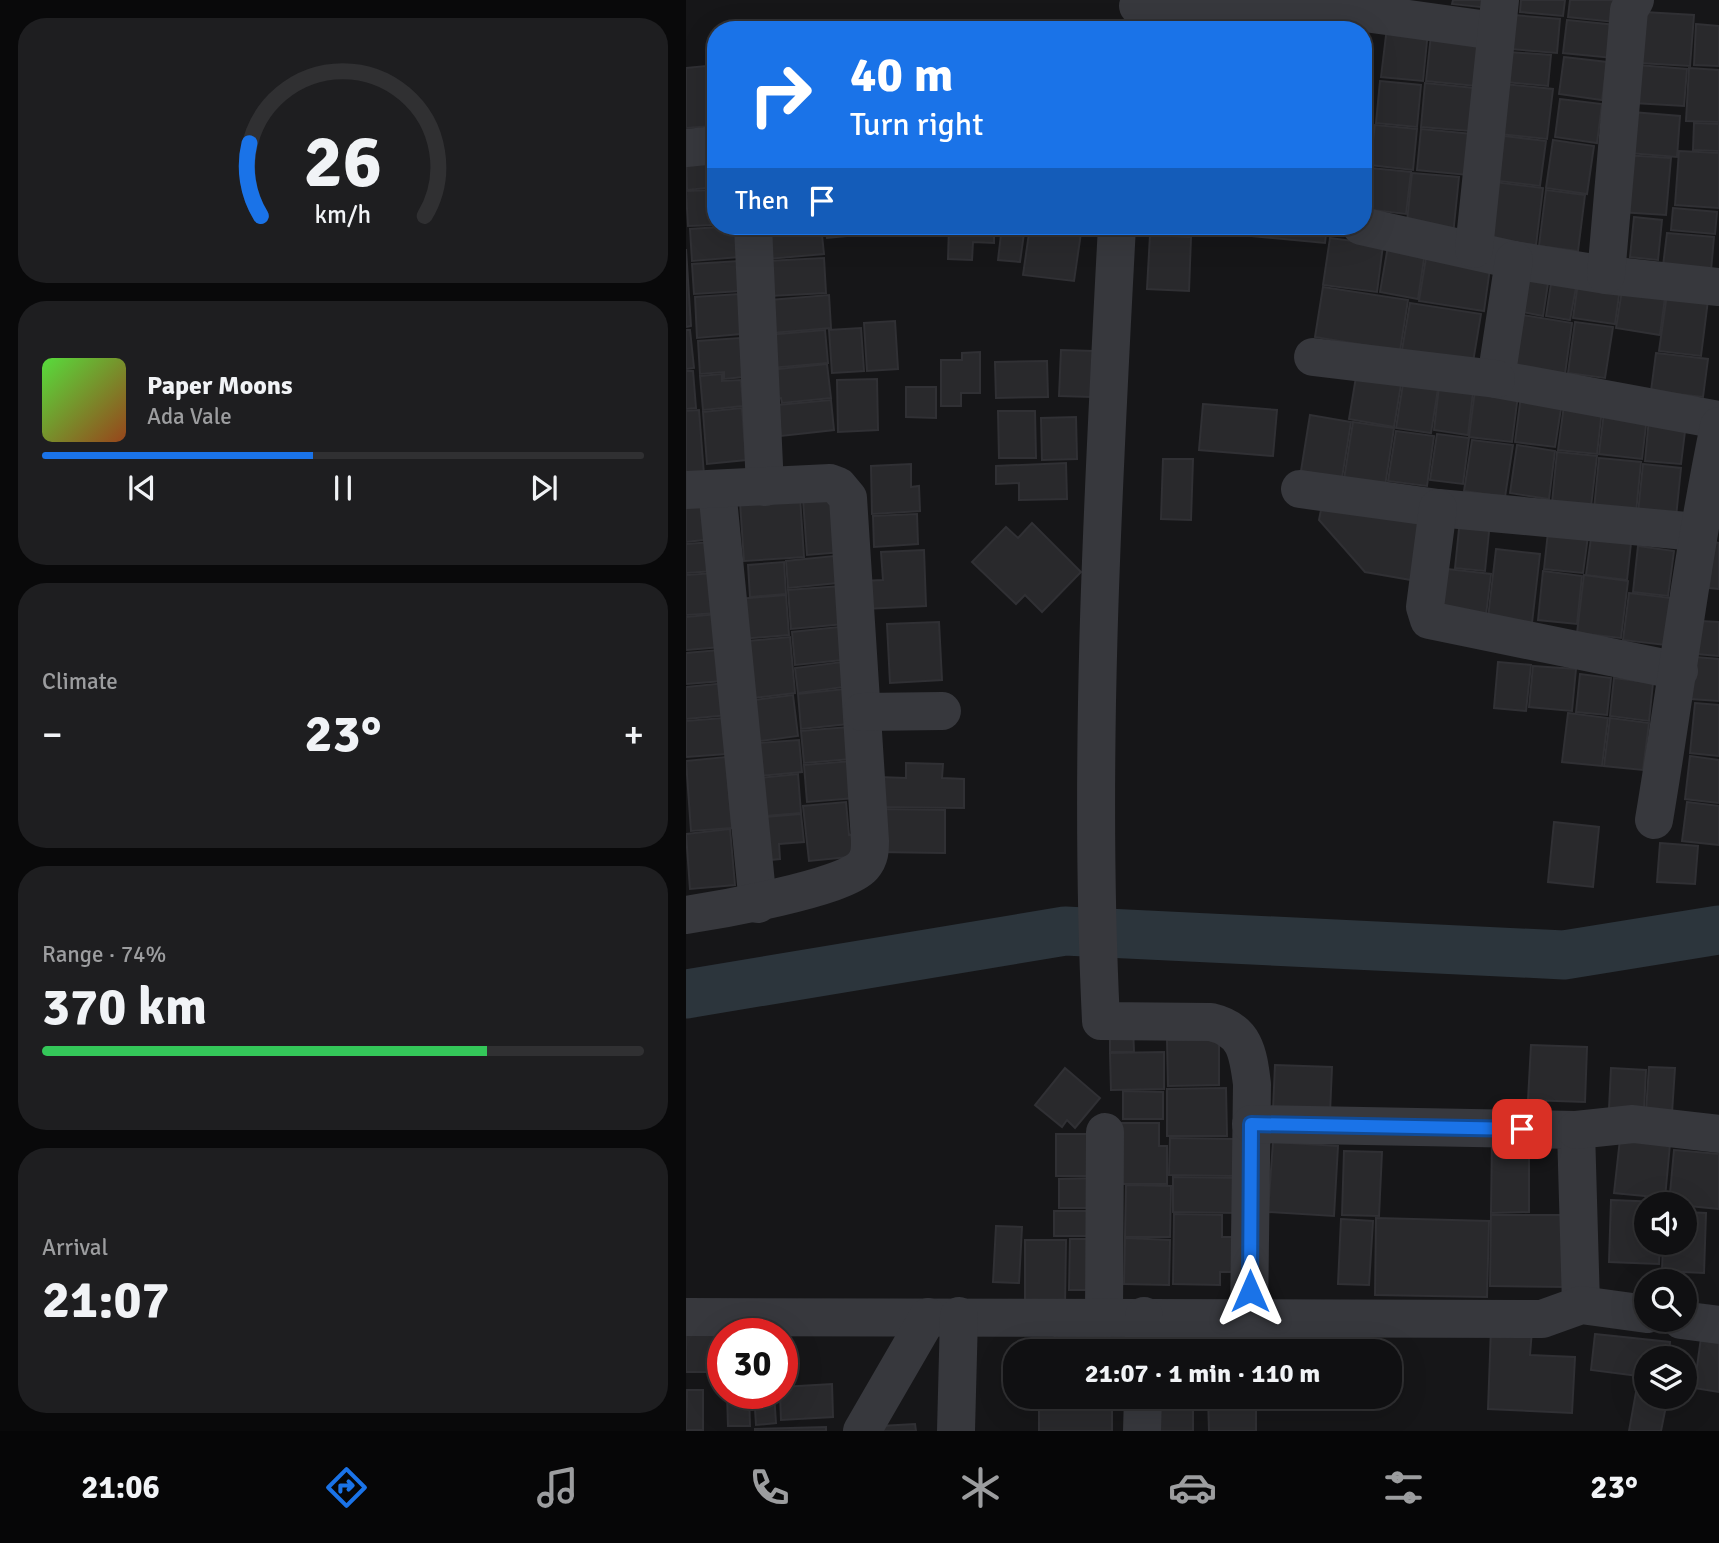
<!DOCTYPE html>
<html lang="en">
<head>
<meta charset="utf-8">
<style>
  body { margin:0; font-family:Signika,sans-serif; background:#1e1e20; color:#f1f3f6; height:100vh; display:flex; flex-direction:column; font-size:26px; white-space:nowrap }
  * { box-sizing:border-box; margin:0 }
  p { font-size:23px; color:#9c9d9f }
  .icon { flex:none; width:38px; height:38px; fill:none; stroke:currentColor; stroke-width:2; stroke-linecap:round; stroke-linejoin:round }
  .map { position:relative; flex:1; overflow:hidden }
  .sheet { display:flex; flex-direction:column; gap:18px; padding:18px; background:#09090a; width:686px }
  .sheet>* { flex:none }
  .top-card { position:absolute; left:21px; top:21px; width:665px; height:214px; border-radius:28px; box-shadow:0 7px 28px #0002,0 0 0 2px #303032; background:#1a73e8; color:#fff; overflow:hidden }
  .controls { position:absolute; left:948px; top:1192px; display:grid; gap:14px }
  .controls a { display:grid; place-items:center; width:63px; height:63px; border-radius:50%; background:#101012; box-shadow:0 7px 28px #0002,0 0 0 2px #303032; font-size:35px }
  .speed { position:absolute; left:21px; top:1318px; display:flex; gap:14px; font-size:35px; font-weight:700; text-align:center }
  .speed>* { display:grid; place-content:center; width:91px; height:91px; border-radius:50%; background:#101012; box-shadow:0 7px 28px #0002,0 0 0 2px #303032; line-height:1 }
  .speed .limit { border:10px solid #d22; background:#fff; color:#111 }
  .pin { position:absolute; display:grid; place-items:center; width:60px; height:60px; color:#fff; margin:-30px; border-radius:14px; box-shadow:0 4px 10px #0006 }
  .me { position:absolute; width:77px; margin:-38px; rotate:0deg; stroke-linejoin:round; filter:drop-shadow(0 0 5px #0008) }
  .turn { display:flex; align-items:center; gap:24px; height:147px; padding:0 28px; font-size:32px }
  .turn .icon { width:91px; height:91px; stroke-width:2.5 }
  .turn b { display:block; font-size:49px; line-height:60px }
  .then { display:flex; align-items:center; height:66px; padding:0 28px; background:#0003; gap:14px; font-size:26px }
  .big { font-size:52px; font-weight:700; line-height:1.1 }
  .sheet .tile { flex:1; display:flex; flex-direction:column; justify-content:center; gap:10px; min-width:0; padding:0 24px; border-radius:28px; background:#1e1e20 }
  .sheet .dial { align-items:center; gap:0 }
  .dial svg { height:182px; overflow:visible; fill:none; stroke:#303032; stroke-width:7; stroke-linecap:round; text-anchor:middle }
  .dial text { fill:#f1f3f6; stroke:none }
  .song { display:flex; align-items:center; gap:21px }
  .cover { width:84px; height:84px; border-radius:10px; background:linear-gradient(135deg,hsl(110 70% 55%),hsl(20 70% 35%)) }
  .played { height:7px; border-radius:4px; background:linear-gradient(90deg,#1a73e8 45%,#303032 45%) }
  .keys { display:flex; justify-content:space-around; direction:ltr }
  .heat { display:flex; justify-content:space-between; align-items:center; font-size:38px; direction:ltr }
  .charge { height:10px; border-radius:5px; background:linear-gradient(90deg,#34c759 74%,#303032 0) }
  .trip { position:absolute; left:317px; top:1339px; width:399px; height:70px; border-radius:28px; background:#101012; box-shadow:0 7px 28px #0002,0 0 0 2px #303032; font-weight:700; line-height:70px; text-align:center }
  .tabs { display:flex; height:112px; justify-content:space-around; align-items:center; background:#060607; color:#9c9d9f }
  .tabs .icon { width:49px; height:49px }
  .tabs .selected { color:#1a73e8 }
  .tabs b { font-size:32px; color:#f1f3f6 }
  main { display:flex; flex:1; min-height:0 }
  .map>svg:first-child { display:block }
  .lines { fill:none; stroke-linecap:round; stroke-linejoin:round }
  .river { stroke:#2c353c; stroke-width:49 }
  .building { fill:#29292c; stroke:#303034; stroke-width:2 }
  .minor { stroke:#37383d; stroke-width:38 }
  .route-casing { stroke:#114b97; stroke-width:18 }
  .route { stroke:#1a73e8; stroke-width:12 }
</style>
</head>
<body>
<main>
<section class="sheet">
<div class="tile dial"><svg viewBox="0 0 100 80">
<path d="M14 69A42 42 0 1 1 86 69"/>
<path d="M14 69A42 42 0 0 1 9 37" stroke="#1a73e8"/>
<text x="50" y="56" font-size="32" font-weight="700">26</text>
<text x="50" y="72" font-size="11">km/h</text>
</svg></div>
<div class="tile">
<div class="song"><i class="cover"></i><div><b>Paper Moons</b><p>Ada Vale</p></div></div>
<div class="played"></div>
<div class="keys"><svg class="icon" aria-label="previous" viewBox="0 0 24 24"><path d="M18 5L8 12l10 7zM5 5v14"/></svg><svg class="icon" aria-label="pause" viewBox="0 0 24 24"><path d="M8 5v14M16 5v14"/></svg><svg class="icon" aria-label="next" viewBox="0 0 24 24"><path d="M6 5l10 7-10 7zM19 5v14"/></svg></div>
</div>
<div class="tile"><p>Climate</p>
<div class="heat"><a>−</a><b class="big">23°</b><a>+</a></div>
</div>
<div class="tile"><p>Range · 74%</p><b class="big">370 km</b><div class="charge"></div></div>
<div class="tile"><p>Arrival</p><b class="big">21:07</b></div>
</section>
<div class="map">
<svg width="1033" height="1431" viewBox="0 0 1033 1431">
  <rect width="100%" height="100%" fill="#161618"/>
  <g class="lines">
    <path class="river" d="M0 994 379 931 878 955 1033 930"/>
  </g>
  <g class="building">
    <path d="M767 0H804L803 8 766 4Z"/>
    <path d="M835 0H879L877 16 834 12Z"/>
    <path d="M884 0H931L929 22 882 17Z"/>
    <path d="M958 12 1008 15 1004 66 954 63Z"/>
    <path d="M827 15 874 19 871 53 825 49Z"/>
    <path d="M881 20 930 25 927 58 877 53Z"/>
    <path d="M473 22 526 26V30H472Z"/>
    <path d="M1010 24 1033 26V66L1008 65Z"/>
    <path d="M701 27 742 31 737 81 695 77Z"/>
    <path d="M745 35 795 40 790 86 740 81Z"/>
    <path d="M823 52 865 55 862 86 820 82Z"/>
    <path d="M878 57 921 62 916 100 873 94Z"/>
    <path d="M25 64H30L29 123Z"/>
    <path d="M951 65 1001 69 998 106 948 103Z"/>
    <path d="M20 66 26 126 0 128V68Z"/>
    <path d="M1003 68 1033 70V122L1000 121Z"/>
    <path d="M694 81 735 85 731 127 690 123Z"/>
    <path d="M739 83 788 88 784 131 735 127Z"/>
    <path d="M818 84 867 89 861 139 813 134Z"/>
    <path d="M874 99 916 104 911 143 869 137Z"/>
    <path d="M946 112 994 116 991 157 943 153Z"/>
    <path d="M1008 123 1033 124V151L1007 150Z"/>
    <path d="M689 125 731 129 727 170 684 165Z"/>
    <path d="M735 129 786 134 782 175 731 170Z"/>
    <path d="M818 136 860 141 854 186 813 181Z"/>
    <path d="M867 140 908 146 901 194 860 188Z"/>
    <path d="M993 151 1033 153V208L989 205Z"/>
    <path d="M30 154V187L1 190 0 156Z"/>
    <path d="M937 155 985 158 980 215 934 212Z"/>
    <path d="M684 168 725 172 720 214 679 209Z"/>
    <path d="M726 173 773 177 767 235 720 231Z"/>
    <path d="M808 182 857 188 850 245 801 239Z"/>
    <path d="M30 190V225L2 226 0 191Z"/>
    <path d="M860 190 899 195 892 251 853 246Z"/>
    <path d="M987 208 1031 212 1029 234 985 230Z"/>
    <path d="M948 217 976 220 972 260 944 257Z"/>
    <path d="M50 226 53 257 6 261 4 229Z"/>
    <path d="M79 226H135L138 254 82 259Z"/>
    <path d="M139 226H192V233L141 238Z"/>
    <path d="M263 226H308V243L287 242 286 260 262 259Z"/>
    <path d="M316 226H339L334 262 312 260Z"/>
    <path d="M344 226H396L388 281 337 275Z"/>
    <path d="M567 226H641L639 243 566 236Z"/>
    <path d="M981 233 1028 237 1025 271 977 266Z"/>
    <path d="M464 235 505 237 503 291 461 289Z"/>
    <path d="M644 238 697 245 691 292 637 285Z"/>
    <path d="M702 246 739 252 732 299 694 292Z"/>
    <path d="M0 249 5 326 0 327Z"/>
    <path d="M138 258 140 293 84 296 82 261Z"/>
    <path d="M740 258 804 268 798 311 733 301Z"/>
    <path d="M53 261 54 291 8 294 6 264Z"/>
    <path d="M843 274 863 277 857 316 837 312Z"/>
    <path d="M866 277 891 282 884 320 860 316Z"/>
    <path d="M892 283 934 288 929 324 887 318Z"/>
    <path d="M937 284 980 290 974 335 930 328Z"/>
    <path d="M637 287 722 300 714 351 629 337Z"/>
    <path d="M53 294 55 334 11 338 9 297Z"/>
    <path d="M981 294 1022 300 1015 356 973 351Z"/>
    <path d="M143 295 145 328 86 333 84 300Z"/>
    <path d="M724 303 795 314 787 362 716 350Z"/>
    <path d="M830 314 886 323 879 374 822 366Z"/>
    <path d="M209 321 212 369 181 371 178 323Z"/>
    <path d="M889 322 927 327 919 378 882 373Z"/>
    <path d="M175 328 178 371 146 373 143 330Z"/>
    <path d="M0 330H4L8 368 0 369Z"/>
    <path d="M139 330 142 363 84 368 81 335Z"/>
    <path d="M54 338 57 377 38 379V372L14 374 12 341Z"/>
    <path d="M375 350 407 351 406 397 373 396Z"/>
    <path d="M294 352V393H275V406H255V360H276V353Z"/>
    <path d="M970 353 1022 359 1017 397 965 391Z"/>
    <path d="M361 361 362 397 310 398 309 362Z"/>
    <path d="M141 364 145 398 96 403 95 398 86 399 83 370Z"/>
    <path d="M0 371H7L10 408 0 409Z"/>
    <path d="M671 371 716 378 708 427 663 419Z"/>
    <path d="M36 374V381L55 380 57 406 17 410 14 376Z"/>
    <path d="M191 379 192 430 152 432 151 380Z"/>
    <path d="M717 384 752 389 745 433 710 428Z"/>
    <path d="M220 387H250V418L220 417Z"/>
    <path d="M753 387 787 392 782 435 748 430Z"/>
    <path d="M789 390 832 395 826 442 783 437Z"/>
    <path d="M835 396 876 402 869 447 829 442Z"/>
    <path d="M145 400 148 430 95 436 92 405Z"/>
    <path d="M517 404 591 410 587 456 513 450Z"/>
    <path d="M878 405 916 409 911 454 872 450Z"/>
    <path d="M56 408 60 460 21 464 17 412Z"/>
    <path d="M13 410 18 475 0 476V411Z"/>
    <path d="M312 411H349L350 458H313Z"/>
    <path d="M918 412 961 417 956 459 913 454Z"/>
    <path d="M624 415 665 422 656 478 615 471Z"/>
    <path d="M390 417 391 459 356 460 355 418Z"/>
    <path d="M963 418 1000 423 995 464 959 461Z"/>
    <path d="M667 422 708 428 699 486 658 479Z"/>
    <path d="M710 431 748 436 741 486 702 481Z"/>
    <path d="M751 434 783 438 777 484 744 480Z"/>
    <path d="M786 440 827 445 819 497 778 491Z"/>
    <path d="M831 445 869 451 863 499 824 493Z"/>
    <path d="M871 452 911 456 905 507 866 503Z"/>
    <path d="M913 458 955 462 950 513 908 509Z"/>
    <path d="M477 459H507L505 520 475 519Z"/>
    <path d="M380 463 381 499 333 500V483L310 484V466Z"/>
    <path d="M225 464V487L233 486 234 511 186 514 185 466Z"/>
    <path d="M957 464 995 468 990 517 952 513Z"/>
    <path d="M151 496 156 552 121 555 117 499Z"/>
    <path d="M114 497 118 557 58 561 54 502Z"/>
    <path d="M637 500 735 515 725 580 679 572 633 520Z"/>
    <path d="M23 503 26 539 0 542V504Z"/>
    <path d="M231 514 232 544 188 547 187 516Z"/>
    <path d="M774 519 804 522 799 571 769 568Z"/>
    <path d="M346 523 395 572 356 612 339 595 330 604 286 562 320 527 332 538Z"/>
    <path d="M862 532 902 536 897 573 858 569Z"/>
    <path d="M905 538 945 543 941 580 900 575Z"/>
    <path d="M27 542 29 571 0 573V544Z"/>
    <path d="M1028 542 1033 543V589L1023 588Z"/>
    <path d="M952 546 988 551 982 596 947 592Z"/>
    <path d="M810 549 854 554 846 623 802 618Z"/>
    <path d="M238 550 240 606 178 609 176 581 197 580 195 552Z"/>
    <path d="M148 556 151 583 102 588 100 561Z"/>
    <path d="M98 562 100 594 64 597 62 565Z"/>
    <path d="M761 569 805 574 800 615 756 610Z"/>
    <path d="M857 571 896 576 891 624 852 620Z"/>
    <path d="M30 573 32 613 0 615V575Z"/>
    <path d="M898 575 942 581 935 638 891 633Z"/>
    <path d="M155 586 158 624 105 629 102 590Z"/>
    <path d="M943 593 985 598 979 645 937 640Z"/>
    <path d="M100 595 103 635 55 639 52 599Z"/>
    <path d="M32 614 35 647 0 650V617Z"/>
    <path d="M1014 621 1033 622V656L1011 654Z"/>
    <path d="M253 622 256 680 204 683 201 624Z"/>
    <path d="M153 627 156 660 109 665 106 632Z"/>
    <path d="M104 637 109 693 67 698 62 641Z"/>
    <path d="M33 650 36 681 0 684V653Z"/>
    <path d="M1009 657 1033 659V701L1005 699Z"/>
    <path d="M156 662 158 687 112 693 109 668Z"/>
    <path d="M812 662 845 665 840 711 808 708Z"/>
    <path d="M847 666 890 669 886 711 843 707Z"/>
    <path d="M894 674 925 678 921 715 890 712Z"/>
    <path d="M928 678 967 683 963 721 924 716Z"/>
    <path d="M40 683 42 715 0 719V687Z"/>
    <path d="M159 689 162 724 115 729 112 694Z"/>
    <path d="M107 695 112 736 66 742 61 701Z"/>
    <path d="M1009 703 1033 705V756L1004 753Z"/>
    <path d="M882 713 922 718 916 766 876 762Z"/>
    <path d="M37 718 40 754 0 757V721Z"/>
    <path d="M924 718 963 723 957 770 918 766Z"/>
    <path d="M163 727 165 759 118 763 115 731Z"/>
    <path d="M113 740 116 772 64 777 73 743Z"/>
    <path d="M1004 756 1033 760V803L999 799Z"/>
    <path d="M40 757 46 828 5 831 0 761Z"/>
    <path d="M166 761 169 798 121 802 118 765Z"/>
    <path d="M220 763 257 764 256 778 278 779V808L192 807 193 777 220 778Z"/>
    <path d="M112 774 115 813 67 817 64 779Z"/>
    <path d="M160 802 163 835 170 834 172 856 123 861 117 806Z"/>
    <path d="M1001 802 1033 806V845L996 841Z"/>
    <path d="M192 809 259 810V853L191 852Z"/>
    <path d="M115 814 118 842 93 844 94 859 72 861 68 818Z"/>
    <path d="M868 822 913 827 907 887 862 882Z"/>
    <path d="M44 829 49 885 4 889 0 834Z"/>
    <path d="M974 843 1012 846 1009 884 971 882Z"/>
    <path d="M447 1027 448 1052H424V1028Z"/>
    <path d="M481 1040H533V1085L482 1086Z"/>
    <path d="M845 1045 901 1047 899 1102 842 1100Z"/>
    <path d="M478 1052V1089L425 1090 424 1053Z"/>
    <path d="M589 1065 646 1067 644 1113 587 1110Z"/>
    <path d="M963 1067 989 1068 986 1113 960 1111Z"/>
    <path d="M379 1068 414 1098 389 1128 381 1120 376 1127 349 1105Z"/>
    <path d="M925 1068 960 1070 958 1111 923 1109Z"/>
    <path d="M540 1088 541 1136H481V1089Z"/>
    <path d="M437 1091 477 1092V1119H437Z"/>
    <path d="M427 1123H473V1146H481V1184H427Z"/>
    <rect x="370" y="1134" width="41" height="42"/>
    <path d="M484 1138 548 1139 547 1176 483 1175Z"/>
    <path d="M806 1139H843V1212L805 1213Z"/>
    <path d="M934 1139 984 1144 979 1198 928 1193Z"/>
    <path d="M587 1142 652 1146 648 1216 582 1212Z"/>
    <path d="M988 1150 1033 1154V1209L983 1204Z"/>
    <path d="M658 1151 696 1152 693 1216 656 1215Z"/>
    <path d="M487 1177 554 1178V1213L487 1212Z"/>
    <path d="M414 1178 415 1208H373V1179Z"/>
    <path d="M440 1185 485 1186 484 1237H439Z"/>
    <path d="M925 1200 975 1202 961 1204V1242H974L973 1264 923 1262Z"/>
    <rect x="368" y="1211" width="42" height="25"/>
    <path d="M999 1212 1020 1213 1018 1273 976 1271 977 1242H999Z"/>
    <path d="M488 1214 536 1215V1237H557L556 1272H534V1285L487 1284Z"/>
    <path d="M805 1215H882V1287L804 1286Z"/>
    <path d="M690 1218 803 1221 801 1297 689 1295Z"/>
    <path d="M655 1219 687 1221 683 1285 652 1284Z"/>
    <path d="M310 1226 336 1227 333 1283 307 1282Z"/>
    <path d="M439 1238 484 1240 483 1285 438 1284Z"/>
    <path d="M384 1239H410V1290H383Z"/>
    <path d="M339 1240H380L379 1307H339Z"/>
    <path d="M538 1327 582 1328V1351H537Z"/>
    <path d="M369 1328 424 1329 423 1351H368Z"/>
    <path d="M509 1328 537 1329 536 1351H508Z"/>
    <path d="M805 1328 846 1330 844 1355 889 1357 886 1413 802 1409Z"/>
    <path d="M468 1329 509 1330 508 1351H468Z"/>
    <rect x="585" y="1329" width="35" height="22"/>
    <path d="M0 1331 37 1334V1372H0Z"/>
    <path d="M909 1334 984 1342 983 1358H961V1377L905 1370Z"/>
    <path d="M1015 1338 1033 1341V1392L1008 1388Z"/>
    <path d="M102 1341 106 1363 96 1365V1342Z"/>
    <path d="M952 1381 961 1382V1396H982L975 1431H943Z"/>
    <path d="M146 1384 147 1417 95 1420 94 1393H96V1387Z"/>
    <path d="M1 1390H17V1430H0Z"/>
    <path d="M41 1393H63L64 1426H42Z"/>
    <path d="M68 1393H88L90 1423 70 1425Z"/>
    <rect x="368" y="1396" width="55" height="5"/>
    <path d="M463 1396H507V1431H464Z"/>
    <path d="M522 1396H570V1431H523Z"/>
    <rect x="353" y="1404" width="73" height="27"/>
    <path d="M229 1424 230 1431H195V1426Z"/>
    <path d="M140 1427V1431H69V1429Z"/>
  </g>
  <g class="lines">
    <g class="minor">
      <path d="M452 6 679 13 809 31"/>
      <path d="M0 148 30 145"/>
      <path d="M67 226 79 487"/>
      <path d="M431 226C417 491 402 755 415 1021L525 1022C559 1030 562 1052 566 1084L563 1318"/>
      <path d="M675 226 828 260 920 275 1033 287"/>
      <path d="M788 249 814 0"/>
      <path d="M828 260 810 379 1033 420"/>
      <path d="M920 275 943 10 949 0"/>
      <path d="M627 357 810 379"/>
      <path d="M31 489 72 904"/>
      <path d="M614 489 752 508 1011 532"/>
      <path d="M0 490 144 483 152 486 162 498 184 841C184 850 184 858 177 866 159 888 32 910 0 915"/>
      <path d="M752 508 739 607 743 620 993 671"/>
      <path d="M176 712 256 711"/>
      <path d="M968 820C990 689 1006 556 1033 426"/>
      <path d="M565 1124 890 1130 895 1305"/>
      <path d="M890 1130 947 1124 1033 1134"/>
      <path d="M418 1316 419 1132"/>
      <path d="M0 1317 856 1319 895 1305 961 1314"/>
      <path d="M995 1320 1033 1325"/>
      <path d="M458 1351V1316"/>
      <path d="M176 1431 242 1317"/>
      <path d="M270 1431 273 1316"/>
      <path d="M456 1431 457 1396"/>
    </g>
  </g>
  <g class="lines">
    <g class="route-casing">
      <path id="route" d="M564 1291 565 1124 836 1129"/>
    </g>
    <use href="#route" class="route"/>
  </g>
</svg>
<div class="controls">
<a><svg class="icon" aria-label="sound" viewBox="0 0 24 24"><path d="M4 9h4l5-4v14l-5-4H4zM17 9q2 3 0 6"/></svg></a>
<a><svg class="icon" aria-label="search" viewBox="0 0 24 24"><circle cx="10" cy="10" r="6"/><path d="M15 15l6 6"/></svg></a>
<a><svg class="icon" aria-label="layers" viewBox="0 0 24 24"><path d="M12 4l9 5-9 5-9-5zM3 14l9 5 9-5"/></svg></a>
</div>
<div class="speed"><div class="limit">30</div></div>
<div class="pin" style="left:836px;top:1129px;background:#d93025"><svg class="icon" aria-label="arrive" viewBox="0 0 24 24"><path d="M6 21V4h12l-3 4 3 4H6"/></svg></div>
<svg class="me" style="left:564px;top:1291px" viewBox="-20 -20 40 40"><path d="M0-17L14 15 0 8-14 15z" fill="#1a73e8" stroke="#fff" stroke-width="4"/></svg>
<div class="trip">21:07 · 1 min · 110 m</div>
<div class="top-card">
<div class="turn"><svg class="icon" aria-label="right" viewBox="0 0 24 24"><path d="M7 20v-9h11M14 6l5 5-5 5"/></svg><div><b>40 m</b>Turn right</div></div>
<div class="then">Then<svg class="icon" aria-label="arrive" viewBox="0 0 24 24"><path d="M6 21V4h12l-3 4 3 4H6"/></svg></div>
</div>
</div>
</main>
<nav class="tabs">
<b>21:06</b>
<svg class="icon selected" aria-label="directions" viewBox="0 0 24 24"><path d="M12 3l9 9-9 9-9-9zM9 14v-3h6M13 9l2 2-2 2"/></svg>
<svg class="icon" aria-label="music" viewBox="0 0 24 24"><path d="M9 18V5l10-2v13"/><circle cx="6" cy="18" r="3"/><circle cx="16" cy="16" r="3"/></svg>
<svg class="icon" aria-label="phone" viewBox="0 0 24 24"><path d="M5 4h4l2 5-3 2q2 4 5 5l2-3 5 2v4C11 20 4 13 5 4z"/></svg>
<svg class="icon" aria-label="climate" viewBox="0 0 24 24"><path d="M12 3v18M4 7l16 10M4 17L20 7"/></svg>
<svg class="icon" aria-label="car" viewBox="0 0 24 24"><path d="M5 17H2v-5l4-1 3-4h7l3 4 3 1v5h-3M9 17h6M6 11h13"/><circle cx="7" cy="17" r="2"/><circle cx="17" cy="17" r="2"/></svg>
<svg class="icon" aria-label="filters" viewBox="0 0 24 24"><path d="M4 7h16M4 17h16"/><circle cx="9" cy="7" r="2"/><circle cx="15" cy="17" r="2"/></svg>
<b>23°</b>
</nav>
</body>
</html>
